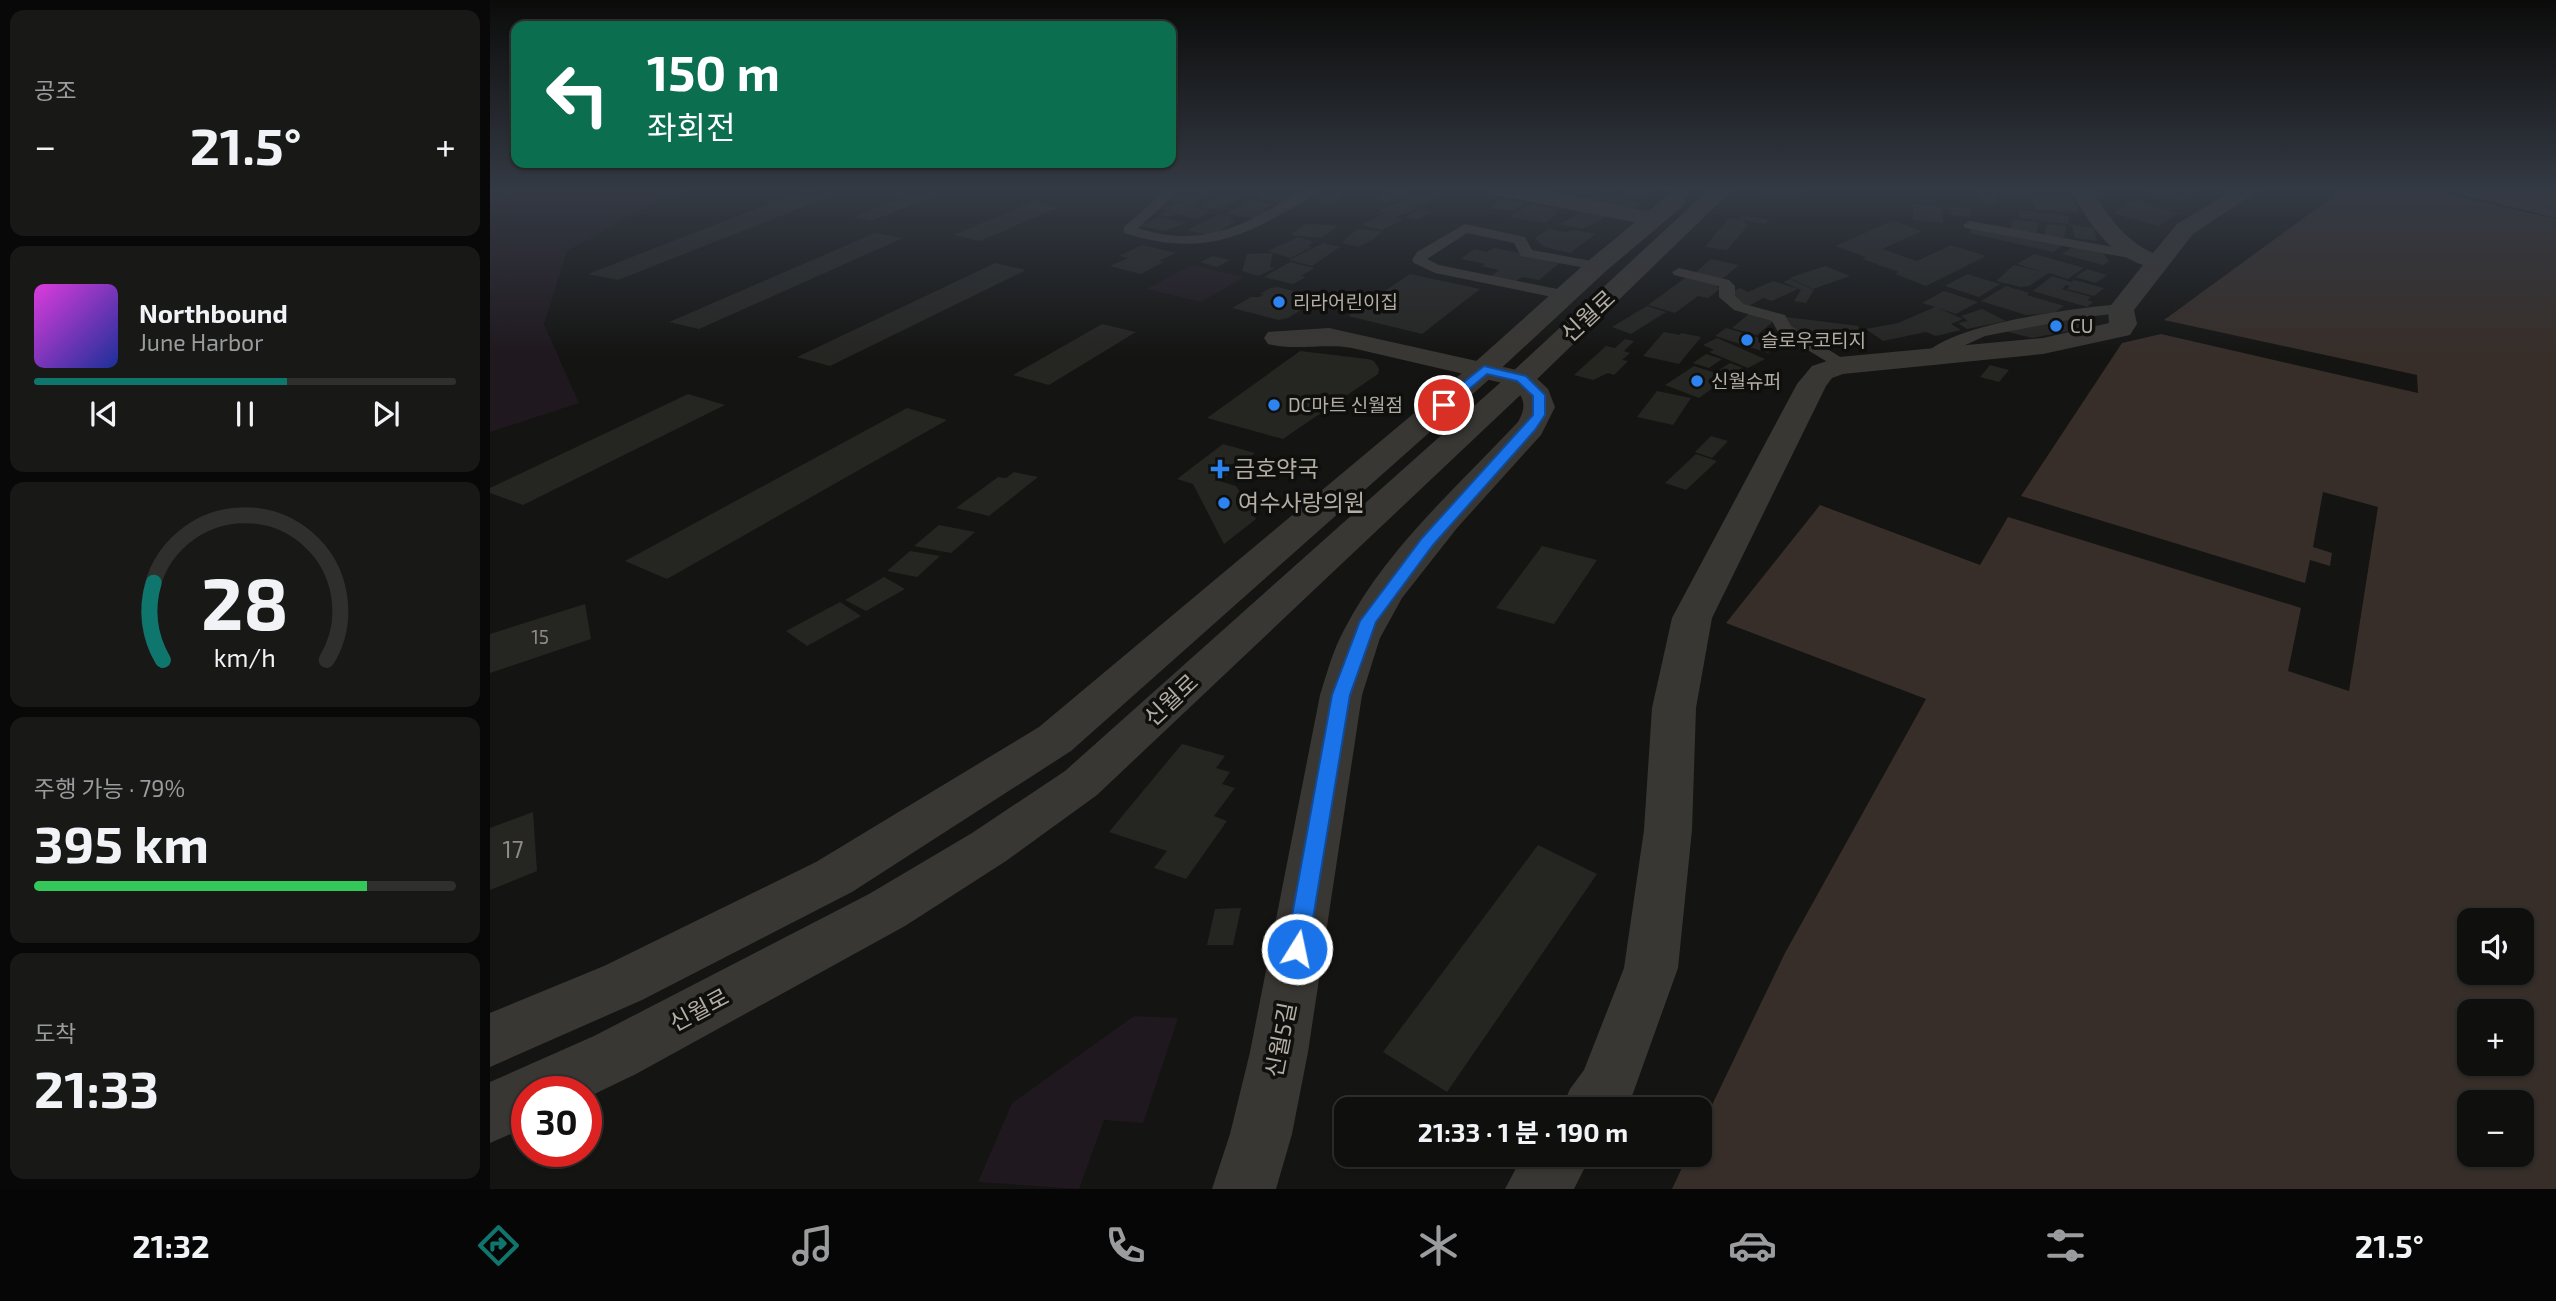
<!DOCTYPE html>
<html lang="ko">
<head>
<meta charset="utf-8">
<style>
  body { margin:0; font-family:"Exo 2","Noto Sans KR",sans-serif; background:#181817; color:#f1f3f6; height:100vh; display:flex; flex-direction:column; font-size:26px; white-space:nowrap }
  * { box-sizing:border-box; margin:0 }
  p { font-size:23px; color:#9b9c9e }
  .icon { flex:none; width:38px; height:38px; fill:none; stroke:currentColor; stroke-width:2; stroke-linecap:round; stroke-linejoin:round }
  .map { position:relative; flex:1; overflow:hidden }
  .drawer { display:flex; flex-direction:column; gap:10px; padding:10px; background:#080808; width:490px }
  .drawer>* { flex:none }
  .top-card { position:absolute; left:21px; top:21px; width:665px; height:147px; border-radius:14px; box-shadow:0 2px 5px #0004,0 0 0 2px #2f2f2e; background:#0b6e4f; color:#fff; overflow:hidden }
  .fabs { position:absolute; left:1967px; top:908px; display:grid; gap:14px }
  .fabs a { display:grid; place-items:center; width:77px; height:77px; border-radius:14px; background:#0f0f0e; box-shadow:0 2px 5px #0004,0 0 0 2px #2f2f2e; font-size:35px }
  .speed { position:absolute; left:21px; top:1076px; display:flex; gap:14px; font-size:35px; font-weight:700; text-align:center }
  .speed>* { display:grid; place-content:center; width:91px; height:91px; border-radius:50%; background:#0f0f0e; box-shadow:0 2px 5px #0004,0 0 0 2px #2f2f2e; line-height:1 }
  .speed .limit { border:10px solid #d22; background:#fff; color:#111 }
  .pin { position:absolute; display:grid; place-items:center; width:60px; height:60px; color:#fff; margin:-30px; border:4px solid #fff; border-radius:50%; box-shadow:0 2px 7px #0007 }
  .me { position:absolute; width:77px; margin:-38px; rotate:10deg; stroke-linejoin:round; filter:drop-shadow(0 0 5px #0008) }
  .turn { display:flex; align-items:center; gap:24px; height:147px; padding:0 21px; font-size:32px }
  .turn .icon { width:91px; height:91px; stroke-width:2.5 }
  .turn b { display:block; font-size:49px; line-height:60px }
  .big { font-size:52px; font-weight:700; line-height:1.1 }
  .drawer .card { flex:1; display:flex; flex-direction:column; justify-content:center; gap:10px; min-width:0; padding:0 24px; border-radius:14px; background:#181817 }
  .drawer .dial { align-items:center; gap:0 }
  .dial svg { height:182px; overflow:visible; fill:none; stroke:#2f2f2e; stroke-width:7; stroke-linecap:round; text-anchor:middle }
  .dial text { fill:#f1f3f6; stroke:none }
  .song { display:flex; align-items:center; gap:21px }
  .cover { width:84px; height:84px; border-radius:10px; background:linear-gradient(135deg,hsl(300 70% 55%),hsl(230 70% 35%)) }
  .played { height:7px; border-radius:4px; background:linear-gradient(90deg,#0f766e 60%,#2f2f2e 60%) }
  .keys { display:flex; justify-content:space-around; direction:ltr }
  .heat { display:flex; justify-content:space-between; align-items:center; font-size:38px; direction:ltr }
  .charge { height:10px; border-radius:5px; background:linear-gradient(90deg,#34c759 79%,#2f2f2e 0) }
  .trip { position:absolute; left:844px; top:1097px; width:378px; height:70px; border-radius:14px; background:#0f0f0e; box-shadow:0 2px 5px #0004,0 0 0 2px #2f2f2e; font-weight:700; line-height:70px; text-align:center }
  .menu { display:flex; height:112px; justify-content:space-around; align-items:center; background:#060606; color:#9b9c9e }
  .menu .icon { width:49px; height:49px }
  .menu .active { color:#0f766e }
  .menu b { font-size:32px; color:#f1f3f6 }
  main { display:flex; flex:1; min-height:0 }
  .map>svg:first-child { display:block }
  .green { fill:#1f181e }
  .water { fill:#372e29; fill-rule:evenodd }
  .building { fill:#252522 }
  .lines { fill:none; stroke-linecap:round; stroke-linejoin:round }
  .service { fill:#393733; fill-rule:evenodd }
  .minor { fill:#393733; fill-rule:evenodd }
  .tertiary { fill:#393733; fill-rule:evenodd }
  .route { fill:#1a73e8; stroke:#114b97; stroke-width:2 }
  .poi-dot { fill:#2d84f1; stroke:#0f0f0d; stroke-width:2.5 }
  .labels { text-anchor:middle; stroke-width:7; stroke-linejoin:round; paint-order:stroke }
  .far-poi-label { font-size:19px; fill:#b4ada4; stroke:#0f0f0d; text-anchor:start }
  .number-label { font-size:19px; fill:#908b84 }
  .street-label { font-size:23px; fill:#b4ada4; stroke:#0f0f0d }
  .poi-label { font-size:23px; fill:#b4ada4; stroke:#0f0f0d; text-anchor:start }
  .near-number-label { font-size:23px; fill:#908b84 }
</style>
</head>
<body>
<main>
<section class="drawer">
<div class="card"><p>공조</p>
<div class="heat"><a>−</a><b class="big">21.5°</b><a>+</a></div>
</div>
<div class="card">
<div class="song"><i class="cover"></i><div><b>Northbound</b><p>June Harbor</p></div></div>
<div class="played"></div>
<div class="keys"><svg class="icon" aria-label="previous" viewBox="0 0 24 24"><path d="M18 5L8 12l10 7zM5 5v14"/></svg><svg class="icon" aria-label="pause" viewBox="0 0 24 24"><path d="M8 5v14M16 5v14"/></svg><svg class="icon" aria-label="next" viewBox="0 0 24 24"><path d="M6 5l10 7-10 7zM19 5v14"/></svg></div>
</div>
<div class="card dial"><svg viewBox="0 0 100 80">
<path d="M14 69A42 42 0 1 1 86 69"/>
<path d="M14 69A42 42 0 0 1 10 35" stroke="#0f766e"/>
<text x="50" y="56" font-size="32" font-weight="700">28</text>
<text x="50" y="72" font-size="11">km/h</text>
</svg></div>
<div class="card"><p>주행 가능 · 79%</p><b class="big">395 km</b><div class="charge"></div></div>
<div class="card"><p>도착</p><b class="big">21:33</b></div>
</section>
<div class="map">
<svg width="2066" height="1189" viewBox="0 0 2066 1189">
  <rect width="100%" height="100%" fill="#141412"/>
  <g class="green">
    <path d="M0 190H201L163 203 77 251 54 324 89 403 0 432Z"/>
    <path d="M702 265 754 277 711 302 657 289Z"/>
    <path d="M644 1016 688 1018 653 1123 614 1120 589 1189 488 1182 522 1103Z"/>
  </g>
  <g class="water">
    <path d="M1852 190H1939L2066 219V1189H1182L1198 1155H1209V1132L1295 953 1436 699 1236 623 1330 505 1490 565 1518 517 1811 608 1798 671 1859 691 1888 507 1833 492 1823 547 1842 553 1840 566 1820 560 1815 583 1531 496 1632 343 1671 334 1928 393 1927 375 1674 320ZM1979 920H2032V973H1979ZM1979 1012H2032V1064H1979ZM1979 1102H2032V1155H1979Z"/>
    <path d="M1978 190H2066V210Z"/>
  </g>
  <g class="building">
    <path d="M315 190 344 195 128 280 98 274Z"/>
    <path d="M694 190H709L722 193 703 205 681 201 691 196 685 195Z"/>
    <path d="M900 190H904L922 193 897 204 887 201Z"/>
    <path d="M1137 190H1166L1152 200 1128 196Z"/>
    <path d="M1276 190H1315L1297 201 1269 194Z"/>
    <path d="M1494 190H1535V197L1508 194V204L1490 202V192Z"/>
    <path d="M1537 190 1579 192 1589 212 1546 210Z"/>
    <path d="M1653 190H1708L1690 201Z"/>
    <path d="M1117 191 1128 194 1123 195 1153 204 1141 210 1093 201Z"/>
    <path d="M428 192 445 196 381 221 363 217Z"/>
    <path d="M780 192 804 196 794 203 769 199Z"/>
    <path d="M931 193 948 197 930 206 919 203 930 208 906 217 914 219 892 230 872 225 894 213 889 211Z"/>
    <path d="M734 194 753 197 728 210 709 207Z"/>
    <path d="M832 194 852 195 847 203H827Z"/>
    <path d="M1011 199 1034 203 1023 211 1000 208Z"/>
    <path d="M759 200 782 204 772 210 781 211 767 219 736 214Z"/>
    <path d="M1643 201 1689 213 1668 226 1622 213Z"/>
    <path d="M542 202 567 208 490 241 464 235Z"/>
    <path d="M686 203 721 211 705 219 686 214 680 217 668 215 679 210 673 209Z"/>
    <path d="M1041 204 1067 210 1064 212 1068 213 1056 223 1019 217Z"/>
    <path d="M1423 204 1452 207 1453 223 1423 220Z"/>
    <path d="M1458 206 1481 209 1480 217 1461 215 1463 210 1457 209Z"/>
    <path d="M932 209 943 212 926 220 915 217Z"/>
    <path d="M1530 210 1579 216 1578 224 1528 218Z"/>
    <path d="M1092 212 1116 217 1092 229 1069 224Z"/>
    <path d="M729 214 743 217 738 219 745 221 723 236 698 230Z"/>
    <path d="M1253 215 1280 220 1275 224 1253 220 1258 225 1237 250 1215 247 1239 218 1247 220Z"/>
    <path d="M669 217 696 223 674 231 650 226Z"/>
    <path d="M1523 219 1549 222 1546 235 1520 231Z"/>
    <path d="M1402 221 1432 231 1392 249 1427 261 1461 245 1496 256 1436 286 1405 274 1409 272 1372 259 1376 257 1345 246Z"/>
    <path d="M822 224 848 226 832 238 800 235 814 225Z"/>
    <path d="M1557 224 1576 226 1574 238 1554 235Z"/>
    <path d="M1582 225 1604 228 1607 241 1585 238Z"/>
    <path d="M1484 227 1574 245 1563 252 1479 233Z"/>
    <path d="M867 229 892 231 883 240 868 247 852 243Z"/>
    <path d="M1059 229 1075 232 1084 230 1105 234 1080 253 1054 247 1045 238Z"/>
    <path d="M385 233 413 238 209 329 179 322Z"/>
    <path d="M808 237 824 242 818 245 822 247 800 258 778 251Z"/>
    <path d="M833 243 850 247 822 266 799 260Z"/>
    <path d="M652 245 686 253 669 261 674 262 651 274 620 266 638 258 629 256Z"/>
    <path d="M1586 245 1613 253 1619 261 1613 265 1572 254Z"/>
    <path d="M1004 248 1072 261 1049 280 1032 277 1018 287 993 282 1009 270 991 266 995 264 971 259 984 249 997 252Z"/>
    <path d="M783 253 780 267 785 268 768 276 752 271 757 254Z"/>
    <path d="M1544 254 1594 268 1578 279 1559 273 1539 286 1531 287 1506 281 1524 265 1552 272 1527 264Z"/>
    <path d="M723 256 740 260 727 267 710 262Z"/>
    <path d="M1221 259 1249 265 1231 280 1204 274Z"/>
    <path d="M800 262 824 268 811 276 816 277 803 284 774 277Z"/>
    <path d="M505 263 536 270 340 366 307 357Z"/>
    <path d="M1335 266 1360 276 1323 289 1299 278Z"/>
    <path d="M1597 269 1617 275 1606 283 1585 277Z"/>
    <path d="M920 274 990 289 932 334 858 316Z"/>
    <path d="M1477 274 1510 284 1489 297 1455 286Z"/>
    <path d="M1199 275 1231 283 1226 287 1231 288 1218 298 1208 296 1185 313 1158 305Z"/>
    <path d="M1562 276 1581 282 1584 280 1614 288 1604 296 1577 289 1580 286 1576 285 1572 289 1601 297 1597 300 1603 302 1597 307 1543 291Z"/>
    <path d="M1300 279 1324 290 1316 303 1304 301 1311 290 1293 282Z"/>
    <path d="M1283 281 1308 289 1282 301 1273 298 1259 306 1242 300 1240 293 1250 288 1258 292Z"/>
    <path d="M1516 286 1539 293 1537 295 1574 306 1564 313 1536 315 1491 301Z"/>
    <path d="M788 287 830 298 798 318 789 320 742 308 761 297H769L774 294H770L780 288Z"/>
    <path d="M1454 291 1488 302 1466 314 1448 308 1473 319 1461 324 1471 330 1446 336 1436 332 1393 341 1376 329 1408 323 1445 307 1432 303Z"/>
    <path d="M1157 306 1176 312 1141 334 1122 327Z"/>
    <path d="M1492 309 1516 321 1477 329 1468 323 1478 321 1471 316Z"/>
    <path d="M1260 313 1285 320 1267 335 1242 328Z"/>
    <path d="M1588 315 1606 326 1542 338 1510 330Z"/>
    <path d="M1296 317 1369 326 1366 341 1322 335 1293 326Z"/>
    <path d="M612 324 646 332 559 385 523 375Z"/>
    <path d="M1236 328 1289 344 1278 353 1225 336Z"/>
    <path d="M1174 332 1190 335 1191 333 1211 337 1189 364 1153 356Z"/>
    <path d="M1295 333 1307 340 1296 345 1272 338Z"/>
    <path d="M1227 338 1275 359 1258 368 1219 352 1224 350 1213 345Z"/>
    <path d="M1135 339 1144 341 1134 351 1140 353 1132 360 1138 361 1124 375 1118 373 1103 380 1084 375 1116 346 1125 348Z"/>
    <path d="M810 351 878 359 884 361 889 369 888 374 793 439 717 418Z"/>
    <path d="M1216 354 1232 359 1219 368 1203 363Z"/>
    <path d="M1240 363 1258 370 1247 377 1229 370Z"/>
    <path d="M1500 365 1519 370 1509 382 1490 377Z"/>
    <path d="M1204 366 1238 377 1209 398 1175 385Z"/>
    <path d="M1167 391 1201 398 1183 425 1147 417Z"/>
    <path d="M198 394 235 405 33 505 0 493V488Z"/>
    <path d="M417 408 457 420 177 579 135 561Z"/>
    <path d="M1221 436 1238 441 1222 458 1205 452Z"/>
    <path d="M733 444 765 453 729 481 746 486 766 519 734 544 703 484 687 479Z"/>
    <path d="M1206 454 1227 461 1196 490 1175 483Z"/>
    <path d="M524 472 548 477 499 516 466 508 508 477 516 478Z"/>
    <path d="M449 525 485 532 461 553 424 546Z"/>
    <path d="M1052 546 1107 560 1064 624 1006 608Z"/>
    <path d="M420 551 450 556 427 577 397 571Z"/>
    <path d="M394 577 415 589 376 611 355 600Z"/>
    <path d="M350 602 371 616 317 646 296 631Z"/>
    <path d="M95 604 101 639 0 673V634Z"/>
    <path d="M692 744 735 756 726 768 740 772 732 784 745 788 724 816 737 821 696 879 664 868 677 851 619 832Z"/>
    <path d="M43 812 47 871 0 890V828Z"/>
    <path d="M1048 845 1107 874 957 1092 893 1052Z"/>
    <path d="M751 908 743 945H717L725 909Z"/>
  </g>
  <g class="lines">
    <g class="service">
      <path d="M676 190H690L648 228C695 244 736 235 779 210 796 201 808 190 828 190 818 200 804 207 791 214 737 246 694 252 634 233V227Z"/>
      <path d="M1179 190H1198L1200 193 1194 197Z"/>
      <path d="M1953 190H1977L2066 210V218Z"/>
      <path d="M1480 221 1645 251 1652 255 1645 259 1475 228 1473 225Z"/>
      <path d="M975 224 1035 237 1042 250 1107 262 1114 266 1107 270 1036 257 1031 256 1024 243 977 233 937 259 949 265 1082 292 1085 295 1077 300 945 273 924 263 922 260 927 252Z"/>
      <path d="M1189 268 1239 280 1245 286V296L1254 304 1295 315 1301 326 1363 365 1355 370 1349 369 1288 332 1282 321 1244 310 1229 297V286L1184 275 1182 272Z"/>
      <path d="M1631 304 1639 309 1637 312 1589 318 1495 336 1441 361 1433 356C1461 323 1587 308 1631 304Z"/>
    </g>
    <g class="minor">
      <path d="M1001 190H1047L1163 212 1171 214 1174 219 1171 224 1163 226 1012 196 1004 195Z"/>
      <path d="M1580 190H1602C1619 217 1633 239 1663 253L1687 224 1743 190H1769L1703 234 1644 310 1647 324 1640 335 1553 354 1353 374 1342 378 1336 386 1222 618 1206 708 1202 830 1188 968 1137 1110H1071L1080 1089 1094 1070 1134 968 1154 830 1162 708 1182 618 1307 384 1322 366 1349 357 1553 338 1619 323 1618 309 1653 265C1615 252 1600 222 1580 190Z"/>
      <path d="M839 328 1041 373 1058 389 1065 407 1051 435 967 528 912 598 890 638 872 695 818 1052 802 1134 786 1189H722L740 1134 760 1052 830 695C837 673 843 650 854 630 895 550 967 487 1028 422 1037 406 1035 397 1021 385L862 348C834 343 805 351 778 344L774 338 778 332Z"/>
      <path d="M1033 1155H1101L1084 1189H1015Z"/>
    </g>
    <g class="tertiary">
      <path d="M1218 190H1242L1041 385 607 795 516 861 415 926 146 1074 96 1098V1092H37V1127L0 1143V1082L104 1036 379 894 482 833 575 771 1021 373Z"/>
      <path d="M1185 194 1193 196 1196 201 1193 206 1116 271 1004 375 581 751 362 892 152 1000 0 1067V1013L114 966 326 862 549 727 984 363 1098 261 1177 196Z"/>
    </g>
  </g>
  <linearGradient id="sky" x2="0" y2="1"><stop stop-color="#0b0b0a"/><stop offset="0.53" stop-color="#343a44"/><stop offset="1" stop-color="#343a44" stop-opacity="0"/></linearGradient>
  <rect width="2066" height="357" fill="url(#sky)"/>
  <path class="route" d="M994 366 1036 376 1055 395V415L1045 430 943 545 886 622 860 695 818 949 815 956 807 959 799 956 796 949 842 695 870 621 932 538 1043 415V396L1027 381 997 374 958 407H949V402Z"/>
  <g class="poi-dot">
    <circle cx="789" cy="302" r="7"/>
    <circle cx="1566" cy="326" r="7"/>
    <circle cx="1257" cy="340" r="7"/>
    <circle cx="1207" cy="381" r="7"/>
    <circle cx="784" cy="405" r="7"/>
    <path d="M726.5 458.5h7v7h7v7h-7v7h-7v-7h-7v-7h7z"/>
    <circle cx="734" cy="503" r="7"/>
  </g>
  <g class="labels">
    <g class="far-poi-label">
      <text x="803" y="309">리라어린이집</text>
      <text x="1580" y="333">CU</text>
      <text x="1271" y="347">슬로우코티지</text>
      <text x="1221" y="388">신월슈퍼</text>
      <text x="798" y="412">DC마트 신월점</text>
    </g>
    <g class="number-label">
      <text x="50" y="644">15</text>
    </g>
    <g class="street-label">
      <text transform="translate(1098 316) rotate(-43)" y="8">신월로</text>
      <text transform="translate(681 700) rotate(-43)" y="8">신월로</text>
      <text transform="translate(209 1010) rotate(-28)" y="8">신월로</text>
      <text transform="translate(791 1040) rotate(-79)" y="8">신월5길</text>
    </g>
    <g class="poi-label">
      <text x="744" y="477">금호약국</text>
      <text x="748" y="511">여수사랑의원</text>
    </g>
    <g class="near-number-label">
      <text x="23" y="858">17</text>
    </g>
  </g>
</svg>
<div class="fabs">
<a><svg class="icon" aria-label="sound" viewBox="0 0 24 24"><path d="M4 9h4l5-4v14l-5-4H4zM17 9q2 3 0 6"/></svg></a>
<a>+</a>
<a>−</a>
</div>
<div class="speed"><div class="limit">30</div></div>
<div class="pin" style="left:954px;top:405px;background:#d93025"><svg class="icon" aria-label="arrive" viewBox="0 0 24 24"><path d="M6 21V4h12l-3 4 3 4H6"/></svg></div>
<svg class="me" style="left:807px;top:949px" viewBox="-20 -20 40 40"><circle r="17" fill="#1a73e8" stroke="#fff" stroke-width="3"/><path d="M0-11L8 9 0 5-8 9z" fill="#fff"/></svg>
<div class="trip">21:33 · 1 분 · 190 m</div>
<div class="top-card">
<div class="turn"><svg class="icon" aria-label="left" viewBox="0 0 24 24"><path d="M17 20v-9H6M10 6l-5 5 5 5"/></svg><div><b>150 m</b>좌회전</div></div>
</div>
</div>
</main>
<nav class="menu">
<b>21:32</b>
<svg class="icon active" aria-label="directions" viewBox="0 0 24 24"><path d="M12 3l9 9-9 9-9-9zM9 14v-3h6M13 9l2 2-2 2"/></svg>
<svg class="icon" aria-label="music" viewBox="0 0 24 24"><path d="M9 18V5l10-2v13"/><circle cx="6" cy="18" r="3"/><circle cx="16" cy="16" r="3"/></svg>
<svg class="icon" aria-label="phone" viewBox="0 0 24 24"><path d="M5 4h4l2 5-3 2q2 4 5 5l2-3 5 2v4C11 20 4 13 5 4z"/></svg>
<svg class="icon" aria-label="climate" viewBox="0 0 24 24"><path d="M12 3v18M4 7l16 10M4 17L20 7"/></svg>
<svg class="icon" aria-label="car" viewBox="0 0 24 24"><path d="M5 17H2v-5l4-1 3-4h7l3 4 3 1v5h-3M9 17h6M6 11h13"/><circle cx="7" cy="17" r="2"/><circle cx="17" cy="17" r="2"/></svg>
<svg class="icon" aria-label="filters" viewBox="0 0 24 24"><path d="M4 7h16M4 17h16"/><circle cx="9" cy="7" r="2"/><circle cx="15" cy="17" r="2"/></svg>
<b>21.5°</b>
</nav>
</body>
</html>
